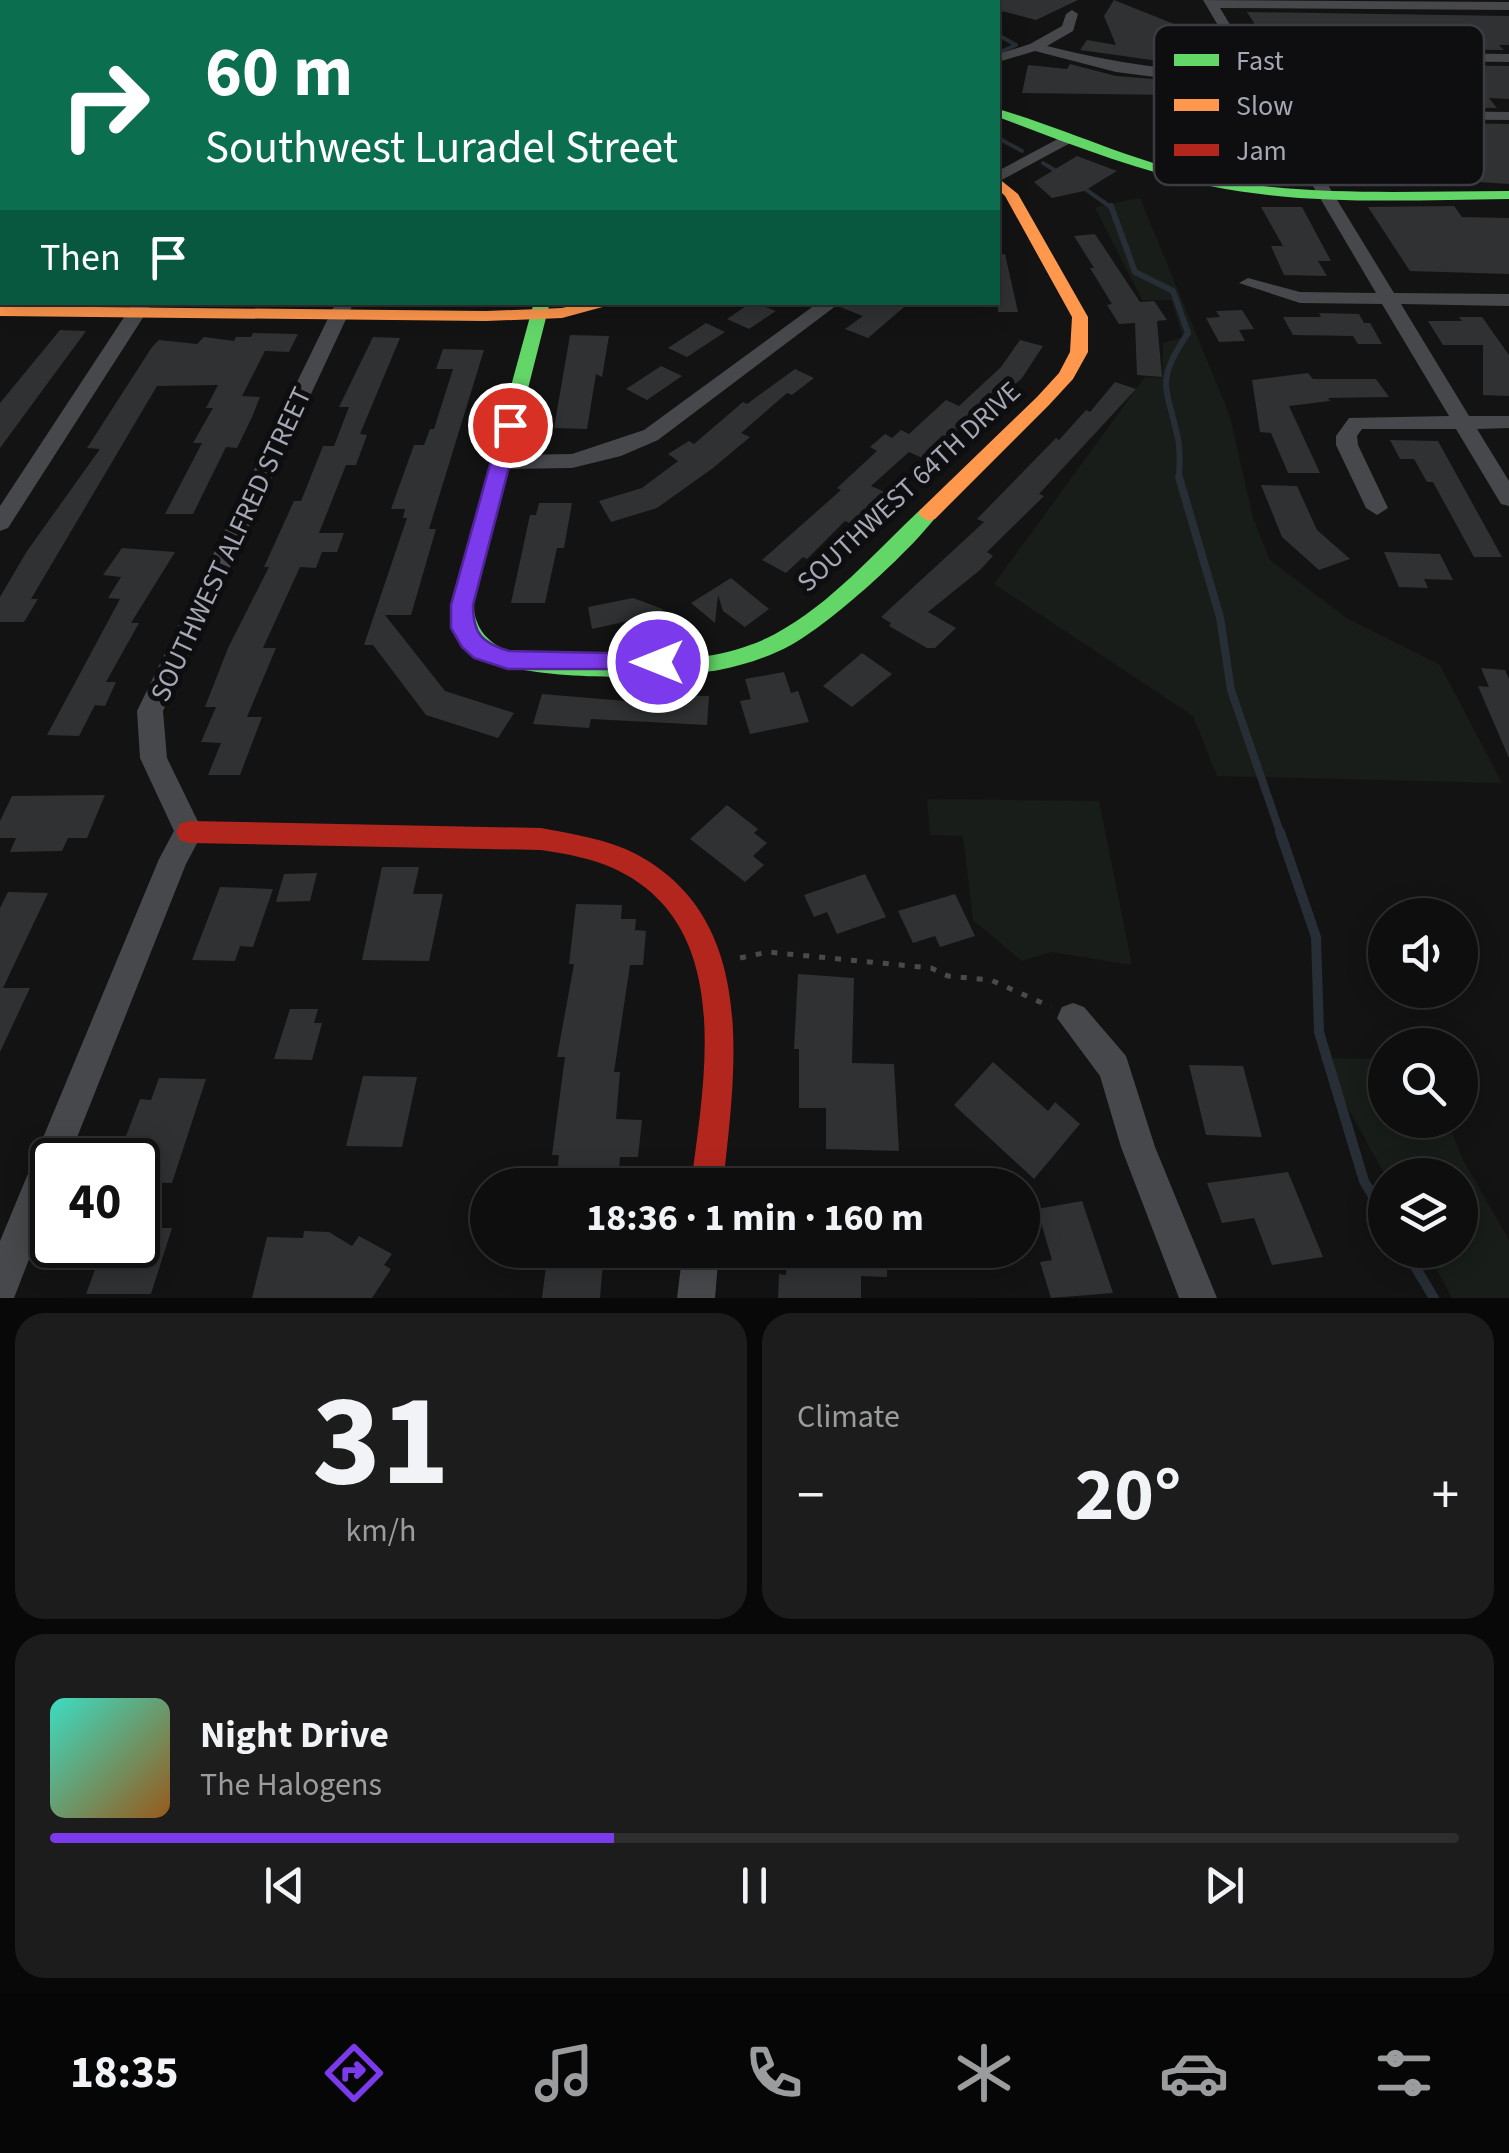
<!DOCTYPE html>
<html lang="en">
<head>
<meta charset="utf-8">
<style>
  body { margin:0; font-family:"Source Sans 3",sans-serif; background:#1c1c1c; color:#f1f3f6; height:100vh; display:flex; flex-direction:column; font-size:38px; white-space:nowrap }
  * { box-sizing:border-box; margin:0 }
  p { font-size:32px; color:#9b9c9e }
  .icon { flex:none; width:55px; height:55px; fill:none; stroke:currentColor; stroke-width:2; stroke-linecap:round; stroke-linejoin:round }
  .map { position:relative; height:1298px; overflow:hidden }
  .panel { display:flex; flex-direction:column; gap:15px; padding:15px; background:#080808; flex:1 }
  .panel>* { flex:none }
  .top-card { position:absolute; left:0px; top:0px; width:1000px; height:305px; box-shadow:0 5px 25px #0003,0 0 0 2px #2e2e2e; background:#0b6e4f; color:#fff; overflow:hidden }
  .tools { position:absolute; left:1368px; top:898px; display:grid; gap:20px }
  .tools a { display:grid; place-items:center; width:110px; height:110px; border-radius:50%; background:#0e0e0e; box-shadow:0 5px 25px #0003,0 0 0 2px #2e2e2e; font-size:50px }
  .speed { position:absolute; left:30px; top:1138px; display:flex; gap:20px; font-size:50px; font-weight:700; text-align:center }
  .speed>* { display:grid; place-content:center; width:130px; height:130px; border-radius:50%; background:#0e0e0e; box-shadow:0 5px 25px #0003,0 0 0 2px #2e2e2e; line-height:1 }
  .speed .limit { border:5px solid #111; border-radius:15px; background:#fff; color:#111 }
  .pin { position:absolute; display:grid; place-items:center; width:85px; height:85px; color:#fff; margin:-42px; border:5px solid #fff; border-radius:50%; box-shadow:0 2px 10px #0007 }
  .me { position:absolute; width:110px; margin:-55px; rotate:270deg; stroke-linejoin:round; filter:drop-shadow(0 0 8px #0008) }
  .turn { display:flex; align-items:center; gap:35px; height:210px; padding:0 40px; font-size:45px }
  .turn .icon { width:130px; height:130px; stroke-width:2.5 }
  .turn b { display:block; font-size:70px; line-height:85px }
  .then { display:flex; align-items:center; height:95px; padding:0 40px; background:#0003; gap:20px; font-size:38px }
  .big { font-size:75px; font-weight:700; line-height:1.1 }
  .panel .tile { flex:1; display:flex; flex-direction:column; justify-content:center; gap:15px; min-width:0; padding:0 35px; border-radius:30px; background:#1c1c1c }
  .panel .dial { align-items:center; gap:0 }
  .dial b { font-size:130px; line-height:1 }
  .song { display:flex; align-items:center; gap:30px }
  .cover { width:120px; height:120px; border-radius:15px; background:linear-gradient(135deg,hsl(170 70% 55%),hsl(30 70% 35%)) }
  .played { height:10px; border-radius:5px; background:linear-gradient(90deg,#7c3aed 40%,#2e2e2e 40%) }
  .keys { display:flex; justify-content:space-around; direction:ltr }
  .heat { display:flex; justify-content:space-between; align-items:center; font-size:55px; direction:ltr }
  .panel .tiles { flex:1; display:grid; gap:15px; grid-template-columns:1fr 1fr }
  .tile:last-child { grid-column:span 2 }
  .trip { position:absolute; left:470px; top:1168px; width:570px; height:100px; border-radius:50px; background:#0e0e0e; box-shadow:0 5px 25px #0003,0 0 0 2px #2e2e2e; font-weight:700; line-height:100px; text-align:center }
  .menu { display:flex; height:160px; justify-content:space-around; align-items:center; background:#060606; color:#9b9c9e }
  .menu .icon { width:70px; height:70px }
  .menu .selected { color:#7c3aed }
  .menu b { font-size:45px; color:#f1f3f6 }
  .map>svg:first-child { display:block }
  .green { fill:#181d19 }
  .lines { fill:none; stroke-linecap:round; stroke-linejoin:round }
  .stream-far3 { stroke:#272e35; stroke-width:4 }
  .stream-far2 { stroke:#272e35; stroke-width:6 }
  .stream-far1 { stroke:#272e35; stroke-width:8 }
  .stream { stroke:#272e35; stroke-width:10 }
  .building { fill:#303133 }
  .path { stroke:#494a4e; stroke-width:5; stroke-dasharray:6 10; stroke-linecap:butt }
  .street { fill:#47484c; fill-rule:evenodd }
  .fast { fill:#63d668; fill-rule:evenodd }
  .slow { fill:#ff974d; fill-rule:evenodd }
  .jam { fill:#b3261e; fill-rule:evenodd }
  .route { fill:#7c3aed; stroke:#51269a; stroke-width:2.5 }
  .labels { text-anchor:middle; stroke-width:10; stroke-linejoin:round; paint-order:stroke }
  .street-label { font-size:28px; fill:#a4a8b5; stroke:#0e0d0f }
  .key { fill:#0e0d0f; stroke:#3b3c41; stroke-width:2.5 }
  .key-label { font-size:28px; fill:#a4a8b5 }
</style>
</head>
<body>
<div class="map">
<svg width="1509" height="1298" viewBox="0 0 1509 1298">
  <rect width="100%" height="100%" fill="#131313"/>
  <g class="green">
    <path d="M1140 198 1230 416 1253 518 1270 560 1348 619 1440 665 1502 783 1217 776 1193 716 994 584 1145 377 1162 378 1163 343 1183 337 1171 300H1142L1095 207Z"/>
    <path d="M927 799 1099 801 1132 965 1051 952 1022 961 973 920 963 836 930 835Z"/>
    <path d="M1320 1058 1385 1059V1120H1447L1463 1160 1509 1240V1298H1452L1426 1250H1460V1175H1385Z"/>
  </g>
  <g class="lines">
    <g class="stream-far3">
      <path d="M998 23V14L1009 0"/>
      <path d="M998 35 1016 45 998 53"/>
      <path d="M998 138 1022 151"/>
      <path d="M1043 163 1061 174"/>
      <path d="M1081 186 1112 208"/>
    </g>
    <path class="stream-far2" d="M1111 206 1135 272 1173 291 1188 333C1154 383 1167 386 1178 439 1181 452 1179 467 1179 480"/>
    <path class="stream-far1" d="M1179 477 1220 617 1231 690 1281 835"/>
    <g class="stream">
      <path d="M1280 832 1316 937 1319 1032 1364 1181 1385 1217"/>
      <path d="M1405 1250 1434 1298"/>
    </g>
  </g>
  <g class="building">
    <path d="M984 0H1078L1036 20 998 10V2Z"/>
    <path d="M1114 0 1224 44 1226 47H1197L1209 68 1080 50 1087 40 1116 45 1104 16Z"/>
    <path d="M1247 12 1509 16V45H1499L1504 50 1270 48Z"/>
    <path d="M1280 63 1509 66V99L1489 98 1497 108 1431 107 1427 102H1378L1382 107 1307 106Z"/>
    <path d="M1070 64 1116 76 1218 84 1222 90H1234L1261 140H1240L1218 100H1172L1170 95 1022 93 1028 65 1067 69Z"/>
    <path d="M1318 122 1395 123 1426 160 1474 161 1444 123 1509 124V184L1434 179 1438 185H1354L1350 179 1335 178 1324 160H1337L1315 127H1321Z"/>
    <path d="M1077 156 1117 171 1084 191 1052 198 1034 182Z"/>
    <path d="M1454 206 1462 217 1509 218V274L1410 271 1368 207Z"/>
    <path d="M1261 207H1302L1331 261H1318L1327 276 1284 275 1271 246H1283Z"/>
    <path d="M1095 234 1140 302 1154 301 1167 320 1157 321 1162 377 1137 375 1135 323 1119 324 1107 305 1112 304 1090 268H1094L1074 236Z"/>
    <path d="M1005 254 1018 312H998V255Z"/>
    <path d="M752 302 776 311 749 329 727 319Z"/>
    <path d="M845 302H910L868 338 845 329 863 316 840 307Z"/>
    <path d="M1242 310 1254 329 1239 330 1245 341 1219 342 1206 318 1220 317 1216 311Z"/>
    <path d="M1319 313 1359 314 1364 323H1370L1382 344H1358L1353 336 1293 335 1283 317H1321Z"/>
    <path d="M1459 317H1482L1509 355V396L1483 395V345H1443L1428 321H1462Z"/>
    <path d="M706 323 725 332 687 357 668 348Z"/>
    <path d="M60 330 86 331 0 448V403Z"/>
    <path d="M253 333 298 334 289 352 265 351 242 396 260 397 252 417 237 448 226 447 193 514H165L202 443H193L213 408H206L218 385 157 386 31 599H38L24 622H0V597L27 551 100 449 87 448 152 347 159 340 197 344 204 337 234 341 236 337H251Z"/>
    <path d="M570 335 609 336 602 377 596 374 587 429 554 428Z"/>
    <path d="M373 337 400 338 360 434 367 435 356 465H346L319 533H344L337 552H322L316 568 300 567 263 648H276L247 717H262L240 775H208L221 743 201 742 216 707H205L228 648 269 567H264L294 501H301L323 446H334L349 407H339Z"/>
    <path d="M1020 340 1043 346 1022 378 967 428 963 427 927 460 909 452 871 486 887 493 854 525 845 521 807 559 803 557 786 573 762 560 841 490 837 488 877 451 870 447 885 434 892 438 901 430 909 434 946 400 959 406 1001 367Z"/>
    <path d="M443 349 484 350 429 529H436L411 615H385L445 691 514 713 498 738 426 715 373 645H364L407 518H403L405 509H391L414 445H424L430 429H434L453 369H436Z"/>
    <path d="M661 366 682 376 647 400 626 389Z"/>
    <path d="M795 369 814 378 792 395 787 393 741 433 750 437 713 468 657 508 611 522 599 501 642 488 678 461 668 454 689 441 694 444 743 402 747 404Z"/>
    <path d="M1308 373 1313 379H1376L1389 397 1328 398 1330 401 1289 406 1320 473H1288L1271 433 1260 432 1252 380Z"/>
    <path d="M1115 382 1136 389 1039 494 1044 496 987 552 993 556 980 570 928 612 956 628 935 648H927L889 626 891 623 881 617 984 522 977 519 1056 438 1059 440 1086 410 1090 412Z"/>
    <path d="M1390 440 1438 441 1502 557H1474L1433 482H1427L1414 459H1400Z"/>
    <path d="M1261 485 1297 486 1317 530 1350 559 1319 570 1282 537Z"/>
    <path d="M539 503H572L564 548H557L545 603H511L530 515H536Z"/>
    <path d="M122 548 175 552 131 623H139L106 682H116L105 706 95 705 79 736 47 735 120 599 108 598 121 577 103 575Z"/>
    <path d="M1384 552 1440 554 1453 580 1424 579 1428 588 1399 587Z"/>
    <path d="M731 578 769 609 745 627 723 611 718 595 715 623 691 603Z"/>
    <path d="M633 598 663 609 649 627 628 621 592 629 588 607Z"/>
    <path d="M862 653 892 674 852 707 823 686Z"/>
    <path d="M1481 668 1505 670 1509 679V758L1478 686 1489 687Z"/>
    <path d="M784 672 791 693 798 691 809 722 750 734 740 701 751 699 745 679Z"/>
    <path d="M542 694 625 701 667 699V695L709 696 707 725 591 719 589 728 533 724Z"/>
    <path d="M105 795 87 838H68L62 851 10 852 16 838H0V821L12 796Z"/>
    <path d="M727 805 758 829 754 833 767 843 753 856 764 865 745 882 690 839Z"/>
    <path d="M382 867H419L413 894H443L429 961 362 960Z"/>
    <path d="M317 873 310 901 276 902 284 874Z"/>
    <path d="M865 874 886 917 837 934 827 912 814 917 804 895Z"/>
    <path d="M220 887 273 889 253 947 240 946 235 961 192 960Z"/>
    <path d="M8 892 48 893 3 988H30L0 1052V908Z"/>
    <path d="M955 894 975 936 940 947 935 936 913 943 898 911Z"/>
    <path d="M576 904 622 905 621 919H636L635 930 646 931 643 965H630L614 1072H620L616 1119 642 1120 638 1157H620L618 1185H556L559 1155H552L565 1057H557L574 964H569Z"/>
    <path d="M798 974 854 978 852 1063 894 1064 899 1151 826 1149V1108H799V1049H794Z"/>
    <path d="M290 1009H318L314 1023H322L312 1060 274 1059Z"/>
    <path d="M993 1062 1048 1111 1055 1102 1080 1124 1034 1179 954 1105Z"/>
    <path d="M1189 1065 1243 1066 1262 1137 1206 1135Z"/>
    <path d="M363 1076 417 1077 402 1147 346 1146Z"/>
    <path d="M159 1078 206 1079 172 1183 138 1182V1160H117L140 1099 151 1100Z"/>
    <path d="M1288 1172 1323 1257 1272 1265 1254 1218 1222 1223 1207 1183Z"/>
    <path d="M1082 1201 1113 1293 1051 1298 1040 1262 1052 1260 1037 1209Z"/>
    <path d="M138 1228H172L151 1294H86L96 1267H76L83 1245H138Z"/>
    <path d="M304 1231 329 1232 352 1246 359 1236 392 1254 384 1265 391 1269 372 1298H252L267 1237 303 1238Z"/>
    <path d="M548 1250H604L600 1298H542Z"/>
    <path d="M787 1250H887V1277L861 1276V1298H778L779 1274 786 1275Z"/>
  </g>
  <g class="lines">
    <path class="path" d="M740 958 768 952 931 968 948 976 991 980 1051 1007"/>
    <g class="street">
      <path d="M0 0H7L8 2 0 7Z"/>
      <path d="M1203 0 1509 2V10L1220 8 1246 51 1509 54V62L1252 59 1282 109 1509 112V120L1287 118 1394 293 1509 294V306L1401 304 1469 416H1509V428L1477 429 1509 481V506L1501 504 1456 429H1362L1357 436 1358 445 1388 508 1377 515 1366 508 1336 445V436L1349 418 1449 416 1382 304 1300 303 1239 283 1248 278 1300 292 1376 293 1251 81 1179 80 1116 72 1035 51 998 62V54L1030 44 1062 26 1066 14 1072 10 1078 14 1073 31 1047 46C1114 63 1176 72 1246 73Z"/>
      <rect x="0" y="66" width="2" height="8"/>
      <path d="M1069 133 1077 138 1074 141 998 182V171Z"/>
      <path d="M2 139V151L0 152V140Z"/>
      <path d="M134 302H153L8 528 0 531V506Z"/>
      <path d="M336 302H354L163 711 167 758 203 832 186 864 68 1160H52V1200L14 1298H0V1241L159 859 174 831 140 758 137 711Z"/>
      <path d="M819 302H841L658 440 621 456 572 468 501 469 490 462 501 455 572 454 644 430Z"/>
      <path d="M1073 1003 1084 1007 1126 1056 1155 1147 1217 1298H1179L1121 1147 1100 1076 1057 1018 1062 1007Z"/>
      <path d="M683 1250H719L715 1298H677Z"/>
    </g>
    <g class="fast">
      <path d="M998 109C1069 130 1136 163 1210 178 1308 197 1409 191 1509 191V199C1409 200 1308 206 1210 186 1137 171 1067 143 998 117Z"/>
      <path d="M534 302H550L473 605C476 630 487 642 510 652 593 658 698 675 775 634 831 604 875 552 921 509H935L938 514C912 550 830 624 791 645 769 657 744 665 719 670 669 679 512 684 473 652 458 640 453 623 451 605Z"/>
    </g>
    <g class="slow">
      <path d="M998 178 1018 194 1088 317V352L1073 379 1049 405 935 519 928 521 918 514 921 509 1037 397 1059 373 1070 352 1072 317 1005 196 998 189Z"/>
      <path d="M587 302H621L562 318 486 321 0 316V306L486 311 562 308Z"/>
    </g>
    <path class="jam" d="M189 821 541 828C573 834 607 839 636 854 760 920 735 1070 723 1185H691C704 1079 736 926 615 869 592 858 566 854 541 850L189 843 180 840 176 832 180 824Z"/>
  </g>
  <path class="route" d="M510 419 520 425 473 605C473 634 482 643 509 651L658 654 669 662 666 669H508L474 658 462 647 451 628V605L501 425Z"/>
  <g class="labels">
    <g class="street-label">
      <text transform="translate(908 486) rotate(-43)" y="10">SOUTHWEST 64TH DRIVE</text>
      <text transform="translate(230 544) rotate(-65)" y="10">SOUTHWEST ALFRED STREET</text>
    </g>
  </g>
  <rect x="1154" y="25" width="330" height="160" rx="15" class="key"/>
  <rect x="1174" y="54" width="45" height="12" fill="#63d668"/>
  <rect x="1174" y="99" width="45" height="12" fill="#ff974d"/>
  <rect x="1174" y="144" width="45" height="12" fill="#b3261e"/>
  <g class="key-label">
    <text x="1236" y="70">Fast</text>
    <text x="1236" y="115">Slow</text>
    <text x="1236" y="160">Jam</text>
  </g>
</svg>
<div class="tools">
<a><svg class="icon" aria-label="sound" viewBox="0 0 24 24"><path d="M4 9h4l5-4v14l-5-4H4zM17 9q2 3 0 6"/></svg></a>
<a><svg class="icon" aria-label="search" viewBox="0 0 24 24"><circle cx="10" cy="10" r="6"/><path d="M15 15l6 6"/></svg></a>
<a><svg class="icon" aria-label="layers" viewBox="0 0 24 24"><path d="M12 4l9 5-9 5-9-5zM3 14l9 5 9-5"/></svg></a>
</div>
<div class="speed"><div class="limit">40</div></div>
<div class="pin" style="left:510px;top:425px;background:#d93025"><svg class="icon" aria-label="arrive" viewBox="0 0 24 24"><path d="M6 21V4h12l-3 4 3 4H6"/></svg></div>
<svg class="me" style="left:658px;top:662px" viewBox="-20 -20 40 40"><circle r="17" fill="#7c3aed" stroke="#fff" stroke-width="3"/><path d="M0-11L8 9 0 5-8 9z" fill="#fff"/></svg>
<div class="trip">18:36 · 1 min · 160 m</div>
<div class="top-card">
<div class="turn"><svg class="icon" aria-label="right" viewBox="0 0 24 24"><path d="M7 20v-9h11M14 6l5 5-5 5"/></svg><div><b>60 m</b>Southwest Luradel Street</div></div>
<div class="then">Then<svg class="icon" aria-label="arrive" viewBox="0 0 24 24"><path d="M6 21V4h12l-3 4 3 4H6"/></svg></div>
</div>
</div>
<section class="panel">
<div class="tiles">
<div class="tile dial"><b>31</b><p>km/h</p></div>
<div class="tile"><p>Climate</p>
<div class="heat"><a>−</a><b class="big">20°</b><a>+</a></div>
</div>
<div class="tile">
<div class="song"><i class="cover"></i><div><b>Night Drive</b><p>The Halogens</p></div></div>
<div class="played"></div>
<div class="keys"><svg class="icon" aria-label="previous" viewBox="0 0 24 24"><path d="M18 5L8 12l10 7zM5 5v14"/></svg><svg class="icon" aria-label="pause" viewBox="0 0 24 24"><path d="M8 5v14M16 5v14"/></svg><svg class="icon" aria-label="next" viewBox="0 0 24 24"><path d="M6 5l10 7-10 7zM19 5v14"/></svg></div>
</div>
</div>
</section>
<nav class="menu">
<b>18:35</b>
<svg class="icon selected" aria-label="directions" viewBox="0 0 24 24"><path d="M12 3l9 9-9 9-9-9zM9 14v-3h6M13 9l2 2-2 2"/></svg>
<svg class="icon" aria-label="music" viewBox="0 0 24 24"><path d="M9 18V5l10-2v13"/><circle cx="6" cy="18" r="3"/><circle cx="16" cy="16" r="3"/></svg>
<svg class="icon" aria-label="phone" viewBox="0 0 24 24"><path d="M5 4h4l2 5-3 2q2 4 5 5l2-3 5 2v4C11 20 4 13 5 4z"/></svg>
<svg class="icon" aria-label="climate" viewBox="0 0 24 24"><path d="M12 3v18M4 7l16 10M4 17L20 7"/></svg>
<svg class="icon" aria-label="car" viewBox="0 0 24 24"><path d="M5 17H2v-5l4-1 3-4h7l3 4 3 1v5h-3M9 17h6M6 11h13"/><circle cx="7" cy="17" r="2"/><circle cx="17" cy="17" r="2"/></svg>
<svg class="icon" aria-label="filters" viewBox="0 0 24 24"><path d="M4 7h16M4 17h16"/><circle cx="9" cy="7" r="2"/><circle cx="15" cy="17" r="2"/></svg>
</nav>
</body>
</html>
